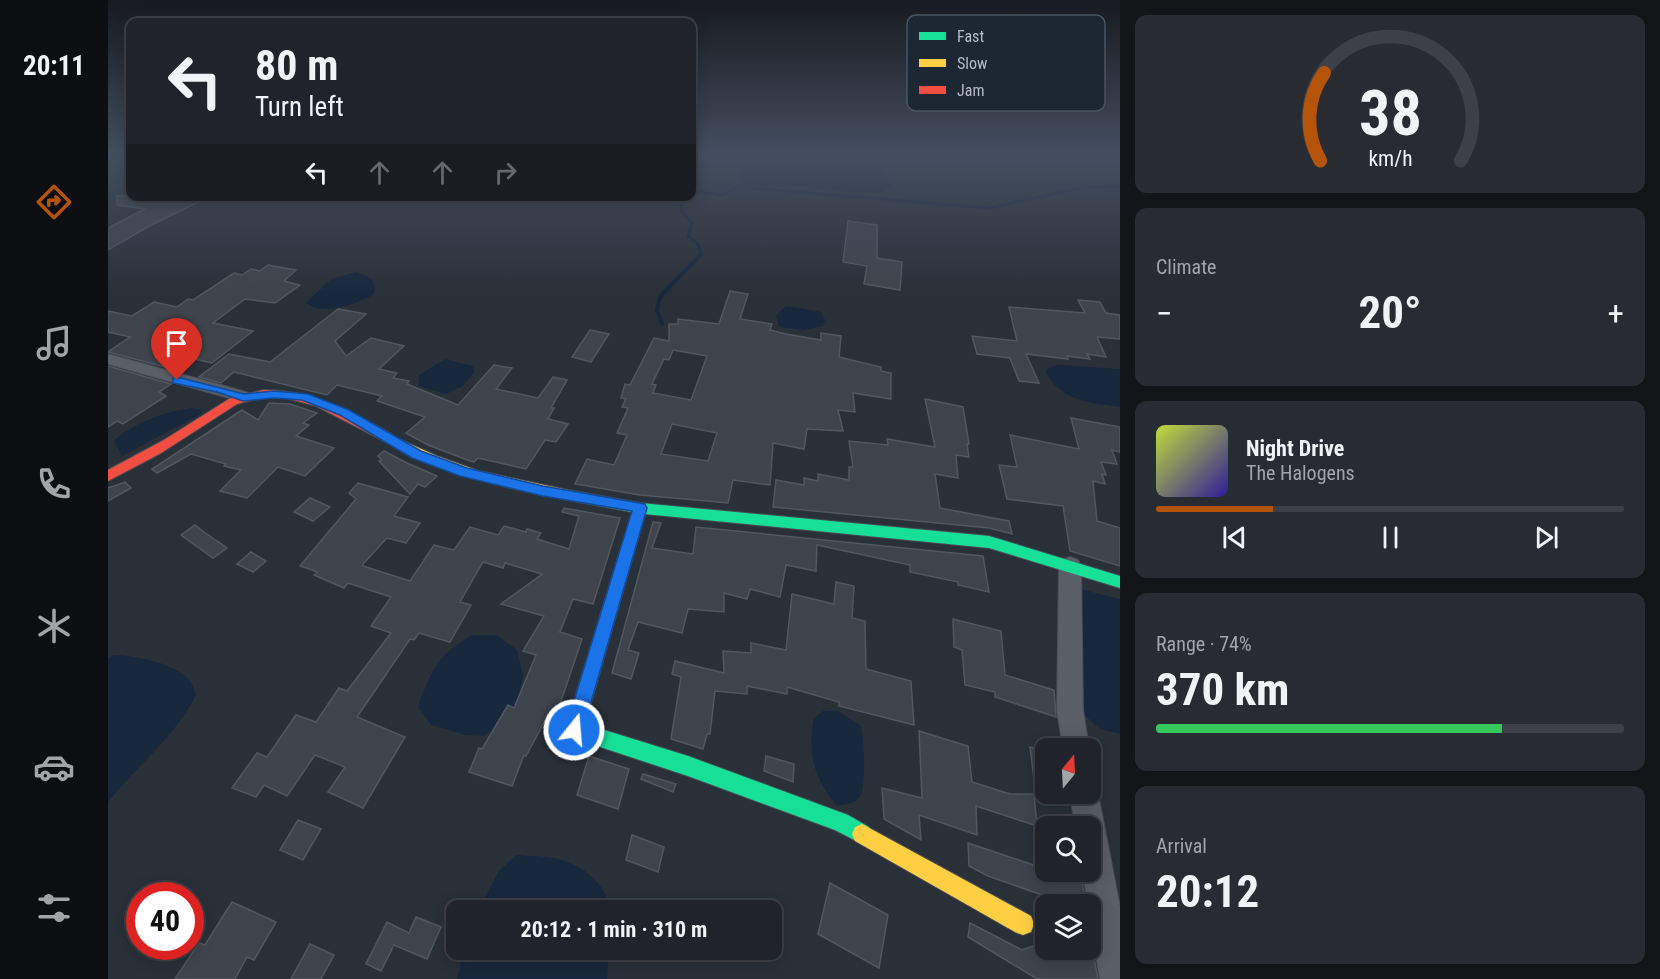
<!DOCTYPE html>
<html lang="en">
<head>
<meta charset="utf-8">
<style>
  body { margin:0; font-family:"Roboto Condensed",sans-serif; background:#282c32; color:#f1f3f6; height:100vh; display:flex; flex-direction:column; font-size:22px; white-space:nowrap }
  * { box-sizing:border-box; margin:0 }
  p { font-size:20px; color:#a2a4a8 }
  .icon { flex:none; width:33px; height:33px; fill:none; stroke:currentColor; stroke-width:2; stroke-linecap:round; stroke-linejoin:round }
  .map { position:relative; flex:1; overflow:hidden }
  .details { display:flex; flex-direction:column; gap:15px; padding:15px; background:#121417; width:540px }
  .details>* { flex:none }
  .guide { position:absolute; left:18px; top:18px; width:570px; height:183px; border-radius:12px; box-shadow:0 3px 15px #0003,0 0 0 2px #3d4147; background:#20242a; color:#f1f3f6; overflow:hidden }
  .needle { width:39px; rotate:18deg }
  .buttons { position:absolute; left:927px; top:738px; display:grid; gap:12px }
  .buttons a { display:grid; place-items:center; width:66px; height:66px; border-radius:12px; background:#20242a; box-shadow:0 3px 15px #0003,0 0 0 2px #3d4147; font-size:30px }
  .speed { position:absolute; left:18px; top:882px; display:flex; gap:12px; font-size:30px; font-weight:700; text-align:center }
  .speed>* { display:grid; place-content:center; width:78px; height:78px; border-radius:50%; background:#20242a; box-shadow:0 3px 15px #0003,0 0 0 2px #3d4147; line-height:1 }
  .speed .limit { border:9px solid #d22; background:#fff; color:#111 }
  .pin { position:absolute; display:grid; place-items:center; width:51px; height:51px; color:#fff; margin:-62px -26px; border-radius:50% 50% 50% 0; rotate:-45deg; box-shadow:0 0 6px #0007 }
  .pin .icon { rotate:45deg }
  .me { position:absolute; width:66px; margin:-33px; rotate:17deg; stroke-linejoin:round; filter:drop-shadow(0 0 4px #0008) }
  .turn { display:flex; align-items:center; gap:21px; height:126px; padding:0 30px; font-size:27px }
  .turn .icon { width:78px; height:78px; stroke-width:2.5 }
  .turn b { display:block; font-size:42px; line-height:51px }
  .lanes { display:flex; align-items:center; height:57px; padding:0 30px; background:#0003; justify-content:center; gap:30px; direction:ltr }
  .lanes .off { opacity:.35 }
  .big { font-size:45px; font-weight:700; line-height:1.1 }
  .details .card { flex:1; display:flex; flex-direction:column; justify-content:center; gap:9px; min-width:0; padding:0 21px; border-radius:12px; background:#282c32 }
  .details .dial { align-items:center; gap:0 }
  .dial svg { height:156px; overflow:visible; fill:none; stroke:#3d4147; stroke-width:7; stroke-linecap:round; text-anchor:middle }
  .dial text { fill:#f1f3f6; stroke:none }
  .song { display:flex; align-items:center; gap:18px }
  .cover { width:72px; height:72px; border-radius:9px; background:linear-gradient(135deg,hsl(70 70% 55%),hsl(250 70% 35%)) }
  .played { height:6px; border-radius:3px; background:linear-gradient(90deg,#b45309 25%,#3d4147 25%) }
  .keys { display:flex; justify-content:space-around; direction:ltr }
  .heat { display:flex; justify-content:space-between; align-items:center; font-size:33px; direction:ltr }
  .charge { height:9px; border-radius:4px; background:linear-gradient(90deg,#34c759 74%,#3d4147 0) }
  .trip { position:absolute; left:338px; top:900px; width:336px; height:60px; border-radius:12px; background:#20242a; box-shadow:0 3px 15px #0003,0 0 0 2px #3d4147; font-weight:700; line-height:60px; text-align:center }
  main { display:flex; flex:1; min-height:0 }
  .menu { display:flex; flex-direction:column; width:108px; justify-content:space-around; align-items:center; background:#0d0e11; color:#a2a4a8 }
  .menu .icon { width:42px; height:42px }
  .menu .on { color:#b45309 }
  .menu b { font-size:27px; color:#f1f3f6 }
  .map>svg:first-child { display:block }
  .water { fill:#19273c }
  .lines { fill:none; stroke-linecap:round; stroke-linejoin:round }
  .stream-far1 { stroke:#19273c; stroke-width:3 }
  .stream { stroke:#19273c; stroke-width:4 }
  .building { fill:#3f444c; stroke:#52575f; stroke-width:1.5; fill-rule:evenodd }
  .street-casing { stroke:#484c55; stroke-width:2 }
  .fast-casing { stroke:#484c55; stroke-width:2 }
  .slow-casing { stroke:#484c55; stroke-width:2 }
  .jam-casing { stroke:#484c55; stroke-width:2 }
  .street { fill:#5a5e66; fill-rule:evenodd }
  .fast { fill:#16e098; fill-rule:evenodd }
  .slow { fill:#ffcf43; fill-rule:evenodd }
  .jam { fill:#f24e42; fill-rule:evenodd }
  .route { fill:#1a73e8; stroke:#114b97; stroke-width:1.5 }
  .key { fill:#1d2633; stroke:#4a5360; stroke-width:1.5 }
  .key-label { font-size:16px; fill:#b4bcc9 }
</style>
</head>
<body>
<main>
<nav class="menu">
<b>20:11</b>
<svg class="icon on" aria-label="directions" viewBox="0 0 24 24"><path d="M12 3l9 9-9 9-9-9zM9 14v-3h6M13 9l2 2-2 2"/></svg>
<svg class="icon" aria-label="music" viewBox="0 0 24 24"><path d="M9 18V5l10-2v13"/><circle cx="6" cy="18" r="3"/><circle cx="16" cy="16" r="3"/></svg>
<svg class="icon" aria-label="phone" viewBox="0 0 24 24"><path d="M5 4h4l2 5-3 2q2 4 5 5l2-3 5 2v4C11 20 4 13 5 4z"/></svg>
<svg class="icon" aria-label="climate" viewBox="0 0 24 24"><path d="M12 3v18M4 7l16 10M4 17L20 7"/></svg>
<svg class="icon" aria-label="car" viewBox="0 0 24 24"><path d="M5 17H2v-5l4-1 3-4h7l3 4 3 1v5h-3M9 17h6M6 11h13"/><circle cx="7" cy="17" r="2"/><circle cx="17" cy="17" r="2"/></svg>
<svg class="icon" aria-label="filters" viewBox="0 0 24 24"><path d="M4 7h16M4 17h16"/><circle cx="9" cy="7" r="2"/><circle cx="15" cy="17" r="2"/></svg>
</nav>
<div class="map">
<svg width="1012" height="979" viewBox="0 0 1012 979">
  <rect width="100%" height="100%" fill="#2a3038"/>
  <g class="water">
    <path d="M633 155H768L784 187 770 193 636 184 632 178Z"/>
    <path d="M249 272 264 279 267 288 265 295C247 304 216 317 198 303L223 279Z"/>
    <path d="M678 306 713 312 717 320 715 326 696 330 671 327 668 315Z"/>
    <path d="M337 359 365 366 366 372 355 386 338 394 310 386 311 375Z"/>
    <path d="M950 365 1012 369V407C983 403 952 401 938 372L940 368Z"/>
    <path d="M84 408 94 410 93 414 14 456 6 441C22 424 61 410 84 408Z"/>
    <path d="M972 589 1012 599V734L992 729 975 714Z"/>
    <path d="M364 635H388L409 650 415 676 410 701 392 726 375 736 357 735 323 725 310 706C324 670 329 655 364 635Z"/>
    <path d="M6 655C26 655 70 664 82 681 85 685 86 691 88 695 67 737 29 766 0 802V658Z"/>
    <path d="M715 711H730L753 726C756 739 759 788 751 798 746 804 736 804 729 806 706 779 699 753 706 718Z"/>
    <path d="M408 855C422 856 438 856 451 859 474 865 501 885 501 910H370L391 871Z"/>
    <path d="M356 950H501L499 979H349Z"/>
  </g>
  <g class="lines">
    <g class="stream-far1">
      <path d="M584 190 613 195 631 187 881 208 977 187 1012 186"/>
      <path d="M572 196 574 211 584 223 580 236 590 244 591 249"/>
    </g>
    <path class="stream" d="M554 324 549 310 552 297 593 254 591 247"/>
  </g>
  <g class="building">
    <path d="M9 196H103L43 225 0 250V228L37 209 9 205Z"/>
    <path d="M740 221 769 225V258L794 262 792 290 756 284 759 266 735 262Z"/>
    <path d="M160 265 188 270 176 281 192 285 167 303 137 299 105 323 145 331 104 363 73 356 57 367 0 352 22 337 0 332V311L24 316 46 302 69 307 80 299 85 300 126 273 134 275 143 269 152 271Z"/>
    <path d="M622 291 640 294 632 319 664 324 662 330 678 334 713 340V333L733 336 731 357 773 367V371L783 373V399L745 393 747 412 730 410 735 431 699 429 696 449 665 443 662 485 625 480 620 503 532 495 467 484 479 459 506 465 519 435 509 433 520 408 514 407 518 399 513 398 517 384 522 385 546 338 561 341V324H570V319L611 324ZM565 350 599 356 583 400 545 393 548 385 544 384 556 359 561 360ZM564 424 609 433 600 461 553 454Z"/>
    <path d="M970 300 992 302 998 313 1012 315V339L989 337 998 357 979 354 982 359 959 356 960 359 918 354 931 383 911 381 902 358 869 354 864 336 909 341 901 307 977 313Z"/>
    <path d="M230 309 258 314 227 341 238 356 263 338 296 346 271 369 289 373 285 378 301 381 299 384 350 405 386 365 404 368 388 389 430 398 445 377 459 380 443 408H446L440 419 460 424 448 442 437 440 418 469 370 458 366 462 362 461 320 445 298 433 317 417 269 401 274 396 229 385 219 395 126 372 113 383 91 377 121 354 162 362Z"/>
    <path d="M482 330 501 334 483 362 464 357Z"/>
    <path d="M0 366 63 384 51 392 58 396 15 424 9 421 0 427Z"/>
    <path d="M817 399 855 407 861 444H859L861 457 848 455 850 478 827 474 832 508 901 521 904 534 881 528 665 507 668 480 696 485V478L710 481V474L741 480V467H745L741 441 780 445 779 439 827 447Z"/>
    <path d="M161 403 182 404 209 413 195 423 201 425 188 436 226 448 197 476 170 467 139 498 112 491 133 470 116 466 118 464 83 454 49 473 44 469 134 410 150 420Z"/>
    <path d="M963 418 1012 427V452L1004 450 1009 464 993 462 998 475 994 474 997 484 985 481 989 521 1012 528V566L962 551 955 506 899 499 891 465 909 467 902 435 971 449Z"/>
    <path d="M276 451 299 463 329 476 317 487 310 484 302 494 271 461 274 460 270 456Z"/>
    <path d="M17 482 23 488 0 501V488Z"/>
    <path d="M250 483 300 497 286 516 312 523 298 543 279 538 255 564V566L302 581 326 545 346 550 362 527 390 535 396 526 418 532 419 529 433 533 429 539 461 549 471 516 454 512 456 508 512 518 485 604 465 599 452 632 474 639 447 719 439 717 418 756 416 755 404 786 361 772 371 748 374 749 400 705 406 708 428 655 415 651 436 616 393 604 434 574 397 563 395 568 375 562 352 602 363 605 342 642 311 633 306 640 302 639 249 717 297 737 255 808 220 792 237 767 207 755 179 796 156 785 148 797 124 788 149 753 159 757 188 715 208 722 231 688 239 691 283 633 263 626 283 597 240 583 236 588 206 575 210 572 192 566 248 499 241 493Z"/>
    <path d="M202 498 222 507 205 521 186 512Z"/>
    <path d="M545 522 553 523 544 548 585 554 588 527 875 556 881 592 850 585V582L802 572V565L709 545 708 571 678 565 672 597 642 589 639 599 616 593V612L580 609 574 633 530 622 520 650 531 653 523 679 504 673Z"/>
    <path d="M87 525 96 532 119 548 105 558 73 535Z"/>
    <path d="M143 552 158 561 145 572 129 564Z"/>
    <path d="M728 582 746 586 744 618 757 621 758 669 803 681 806 725 731 706V702L679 687V694L639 686V694L607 691 602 734H599L595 749 563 739 573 677 564 674 567 661 616 673 615 651 643 653V643L678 650 684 594 726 604Z"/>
    <path d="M845 619 893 631 897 675 946 690 948 717 887 697V692L857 685 854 650 846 647Z"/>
    <path d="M811 731 860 746 864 782 902 794H926L929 826 868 806 869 835 811 815 813 840 776 819 774 788 814 798Z"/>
    <path d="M922 747 938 752V795L928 796Z"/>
    <path d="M481 756 521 769 510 809 469 795Z"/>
    <path d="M658 756 686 764 685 782 656 771Z"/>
    <path d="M535 774 568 784 565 792 533 779Z"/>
    <path d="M190 820 213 829 195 860 172 850Z"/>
    <path d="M524 835 556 847 550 872 518 860Z"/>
    <path d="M860 843 938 869V872H966L967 880 974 883 978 904H934V895L880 876 861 866Z"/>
    <path d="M722 883 780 915 771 968 710 934Z"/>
    <path d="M124 902 168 922 146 960 139 957 127 979H67L91 943 97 945Z"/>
    <path d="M308 917 333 927 319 959 286 945 273 971 258 964 279 922 301 933Z"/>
    <path d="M862 923 914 950 933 943 938 930V950H982V937L990 979H929L860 937Z"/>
    <path d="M202 944 226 955 213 979H183Z"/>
  </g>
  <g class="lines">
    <g class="street-casing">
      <g id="street">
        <path d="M0 354 124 388 141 393 143 397 135 402 0 364Z"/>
        <path d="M962 557 970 560 973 566 975 710 981 748H955L949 710 951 566 954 560Z"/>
        <path d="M982 782 986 784 990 794 1012 907V979H992L982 921V904H980L974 872H982V826H967L962 794H982Z"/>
      </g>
    </g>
    <g class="fast-casing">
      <path id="fast" d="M460 490 532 503 881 536 1012 576V588L881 548 537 514 477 724 580 756 740 815 761 827 764 834 761 841 754 844 727 830 580 776 459 736 457 730 524 512 455 499 453 495Z"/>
    </g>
    <g class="slow-casing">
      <g id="slow">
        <path d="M282 435 329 456 371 471 460 490 467 495 460 500C396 489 335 472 278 442L276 439Z"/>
        <path d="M754 824 923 916 926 924 923 932 915 935 907 932 747 841 744 834 747 827Z"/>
      </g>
    </g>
    <g class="jam-casing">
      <path id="jam" d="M155 390C195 390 230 404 265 424 273 428 283 432 288 439L286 442H278L208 406 174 397H155L129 404 53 453 0 481V470L56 440 121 399Z"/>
    </g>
    <use href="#street" class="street"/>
    <use href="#fast" class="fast"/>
    <use href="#slow" class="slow"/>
    <use href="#jam" class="jam"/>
  </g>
  <linearGradient id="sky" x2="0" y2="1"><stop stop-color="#171a1f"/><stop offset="0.53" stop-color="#444e5e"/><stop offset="1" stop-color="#444e5e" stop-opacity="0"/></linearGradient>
  <rect width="1012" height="292" fill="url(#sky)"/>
  <path class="route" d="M69 377 136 394 166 391 200 394 241 410 313 451 359 468 435 486 537 504 539 508 473 737 466 740 460 737 457 730 524 511 435 496 352 476 304 458 232 415 194 400 166 398 135 401 109 392 65 383V378Z"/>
  <rect x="799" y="15" width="198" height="96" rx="9" class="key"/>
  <rect x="811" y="32" width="27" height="8" fill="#16e098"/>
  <rect x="811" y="59" width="27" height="8" fill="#ffcf43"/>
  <rect x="811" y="86" width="27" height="8" fill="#f24e42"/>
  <g class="key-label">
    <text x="849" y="42">Fast</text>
    <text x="849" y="69">Slow</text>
    <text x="849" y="96">Jam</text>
  </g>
</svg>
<div class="buttons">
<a><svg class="needle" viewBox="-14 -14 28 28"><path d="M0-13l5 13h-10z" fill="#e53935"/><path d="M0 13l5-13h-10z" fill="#a2a4a8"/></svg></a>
<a><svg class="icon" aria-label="search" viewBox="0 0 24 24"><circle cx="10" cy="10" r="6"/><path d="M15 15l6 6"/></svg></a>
<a><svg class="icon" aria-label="layers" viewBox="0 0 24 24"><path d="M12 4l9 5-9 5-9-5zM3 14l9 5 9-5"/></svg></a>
</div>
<div class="speed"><div class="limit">40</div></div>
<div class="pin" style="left:69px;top:380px;background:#d93025"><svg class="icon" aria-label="arrive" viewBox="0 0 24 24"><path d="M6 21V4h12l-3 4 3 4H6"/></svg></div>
<svg class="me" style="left:466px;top:730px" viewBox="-20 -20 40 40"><circle r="17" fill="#1a73e8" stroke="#fff" stroke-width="3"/><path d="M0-11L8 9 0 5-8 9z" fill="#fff"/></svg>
<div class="trip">20:12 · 1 min · 310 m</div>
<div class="guide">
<div class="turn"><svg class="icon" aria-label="left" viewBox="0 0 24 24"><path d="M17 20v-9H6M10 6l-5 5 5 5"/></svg><div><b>80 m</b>Turn left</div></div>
<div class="lanes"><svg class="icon" aria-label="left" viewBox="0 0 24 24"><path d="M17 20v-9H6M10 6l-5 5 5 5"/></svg><svg class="icon off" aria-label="ahead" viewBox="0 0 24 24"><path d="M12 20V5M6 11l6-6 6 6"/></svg><svg class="icon off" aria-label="ahead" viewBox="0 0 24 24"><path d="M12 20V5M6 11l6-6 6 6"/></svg><svg class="icon off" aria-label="right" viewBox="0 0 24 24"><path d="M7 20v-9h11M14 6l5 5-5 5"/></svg></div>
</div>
</div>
<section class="details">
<div class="card dial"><svg viewBox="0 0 100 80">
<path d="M14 69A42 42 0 1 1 86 69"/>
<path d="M14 69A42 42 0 0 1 16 24" stroke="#b45309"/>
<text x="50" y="56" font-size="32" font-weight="700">38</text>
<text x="50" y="72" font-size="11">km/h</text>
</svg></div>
<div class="card"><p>Climate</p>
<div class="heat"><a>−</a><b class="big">20°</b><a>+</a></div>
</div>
<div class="card">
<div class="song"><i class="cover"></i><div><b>Night Drive</b><p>The Halogens</p></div></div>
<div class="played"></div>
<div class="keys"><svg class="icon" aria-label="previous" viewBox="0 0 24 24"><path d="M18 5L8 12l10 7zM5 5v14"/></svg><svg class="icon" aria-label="pause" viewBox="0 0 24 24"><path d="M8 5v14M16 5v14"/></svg><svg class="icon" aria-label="next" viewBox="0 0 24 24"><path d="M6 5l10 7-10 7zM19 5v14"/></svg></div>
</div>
<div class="card"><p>Range · 74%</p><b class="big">370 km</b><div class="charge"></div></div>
<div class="card"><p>Arrival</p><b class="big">20:12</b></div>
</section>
</main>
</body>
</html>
